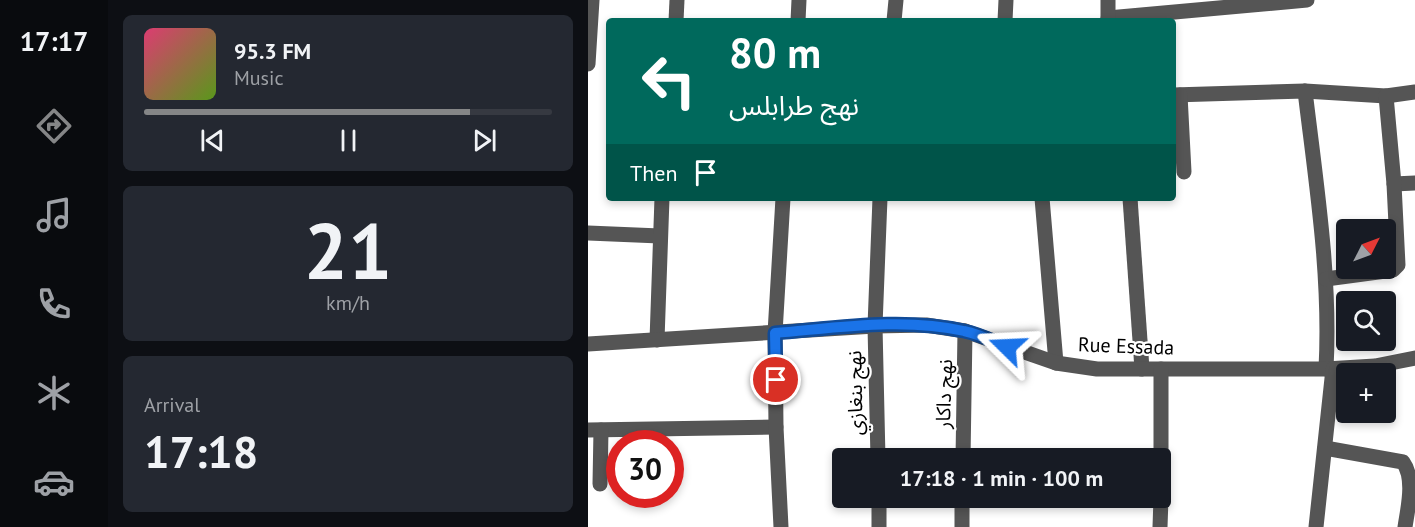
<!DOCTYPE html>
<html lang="en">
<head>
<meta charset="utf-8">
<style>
  body { margin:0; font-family:"PT Sans","Noto Sans Arabic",sans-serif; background:#242831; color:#f1f3f6; height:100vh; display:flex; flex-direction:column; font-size:22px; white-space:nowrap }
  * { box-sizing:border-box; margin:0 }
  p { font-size:20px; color:#9ea1a6 }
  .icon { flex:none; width:33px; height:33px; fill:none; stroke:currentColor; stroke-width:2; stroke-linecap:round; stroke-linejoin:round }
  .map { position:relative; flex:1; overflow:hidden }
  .drawer { display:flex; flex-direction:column; gap:15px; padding:15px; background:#0d0f14; width:480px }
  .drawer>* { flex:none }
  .banner { position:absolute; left:18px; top:18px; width:570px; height:183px; border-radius:6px; box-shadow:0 3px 9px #0003; background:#00695c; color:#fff; overflow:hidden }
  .needle { width:39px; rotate:48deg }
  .tools { position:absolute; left:748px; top:219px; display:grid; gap:12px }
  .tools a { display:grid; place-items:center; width:60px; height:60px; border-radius:6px; background:#171b24; box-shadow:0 3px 9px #0003; font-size:30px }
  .speed { position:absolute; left:18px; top:430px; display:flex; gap:12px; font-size:30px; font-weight:700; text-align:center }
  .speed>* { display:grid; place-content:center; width:78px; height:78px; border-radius:50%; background:#171b24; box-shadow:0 3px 9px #0003; line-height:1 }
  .speed .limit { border:9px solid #d22; background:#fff; color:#111 }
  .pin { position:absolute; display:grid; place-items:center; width:51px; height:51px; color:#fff; margin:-26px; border:3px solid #fff; border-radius:50%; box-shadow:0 2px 6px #0007 }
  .me { position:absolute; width:66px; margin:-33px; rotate:291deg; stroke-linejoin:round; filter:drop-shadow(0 0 4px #0008) }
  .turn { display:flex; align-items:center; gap:21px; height:126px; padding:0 24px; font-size:27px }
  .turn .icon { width:78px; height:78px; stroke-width:2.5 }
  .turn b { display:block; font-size:42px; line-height:51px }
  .then { display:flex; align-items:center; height:57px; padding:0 24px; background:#0003; gap:12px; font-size:22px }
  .big { font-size:45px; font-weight:600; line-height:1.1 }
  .drawer .card { flex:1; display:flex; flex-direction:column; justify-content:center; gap:9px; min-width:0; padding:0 21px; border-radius:9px; background:#242831 }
  .drawer .dial { align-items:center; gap:0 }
  .dial b { font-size:78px; line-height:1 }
  .song { display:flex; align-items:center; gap:18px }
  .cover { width:72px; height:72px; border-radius:9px; background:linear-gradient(135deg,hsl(340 70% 55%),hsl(90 70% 35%)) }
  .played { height:6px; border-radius:3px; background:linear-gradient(90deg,#858687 80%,#363941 80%) }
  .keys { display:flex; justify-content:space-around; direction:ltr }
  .trip { position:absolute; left:244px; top:448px; width:339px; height:60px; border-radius:6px; background:#171b24; box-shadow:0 3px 9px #0003; font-weight:600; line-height:60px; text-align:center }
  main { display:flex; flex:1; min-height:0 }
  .dock { display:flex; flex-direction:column; width:108px; justify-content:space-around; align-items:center; background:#090b0e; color:#9ea1a6 }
  .dock .icon { width:42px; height:42px }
  .dock .selected { color:#858687 }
  .dock b { font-size:27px; color:#f1f3f6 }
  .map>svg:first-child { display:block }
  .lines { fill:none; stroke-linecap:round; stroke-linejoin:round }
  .minor { stroke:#555; stroke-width:15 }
  .route-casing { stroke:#114b97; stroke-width:15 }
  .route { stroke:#1a73e8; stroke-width:10 }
  .labels { text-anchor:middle; stroke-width:4.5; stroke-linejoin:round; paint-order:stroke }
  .street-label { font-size:20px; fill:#000; stroke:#fff }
</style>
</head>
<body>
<main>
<nav class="dock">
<b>17:17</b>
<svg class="icon selected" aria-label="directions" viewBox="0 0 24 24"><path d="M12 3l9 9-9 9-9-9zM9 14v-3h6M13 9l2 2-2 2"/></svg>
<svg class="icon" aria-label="music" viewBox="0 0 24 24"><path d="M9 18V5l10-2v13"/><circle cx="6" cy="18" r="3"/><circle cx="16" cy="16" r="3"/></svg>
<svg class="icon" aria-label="phone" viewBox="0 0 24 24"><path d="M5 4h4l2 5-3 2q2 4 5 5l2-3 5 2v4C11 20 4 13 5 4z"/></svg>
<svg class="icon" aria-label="climate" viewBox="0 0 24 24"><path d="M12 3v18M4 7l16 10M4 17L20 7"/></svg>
<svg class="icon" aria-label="car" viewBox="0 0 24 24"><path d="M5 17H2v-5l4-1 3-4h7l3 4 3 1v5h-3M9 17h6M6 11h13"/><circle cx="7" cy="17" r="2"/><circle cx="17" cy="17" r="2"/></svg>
</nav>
<section class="drawer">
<div class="card">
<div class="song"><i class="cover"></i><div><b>95.3 FM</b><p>Music</p></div></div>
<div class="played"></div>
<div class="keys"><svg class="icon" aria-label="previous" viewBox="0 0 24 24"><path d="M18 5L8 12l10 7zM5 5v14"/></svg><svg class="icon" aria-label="pause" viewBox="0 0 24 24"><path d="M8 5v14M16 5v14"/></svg><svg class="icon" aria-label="next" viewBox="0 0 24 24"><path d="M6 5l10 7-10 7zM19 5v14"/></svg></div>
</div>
<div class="card dial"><b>21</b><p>km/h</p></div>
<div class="card"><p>Arrival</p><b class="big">17:18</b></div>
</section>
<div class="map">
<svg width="827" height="527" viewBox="0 0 827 527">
  <rect width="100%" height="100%" fill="#fff"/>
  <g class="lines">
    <g class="minor">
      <path d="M520 18 719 0"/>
      <path d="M88 21 89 0"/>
      <path d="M210 21 211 0"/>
      <path d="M306 21 308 0"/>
      <path d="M417 21 418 0"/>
      <path d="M520 21V0"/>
      <path d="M0 64 4 0"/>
      <path d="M717 91C728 183 743 276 738 369"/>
      <path d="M585 95 717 91 798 96"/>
      <path d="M592 95 596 172"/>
      <path d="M806 184 827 183"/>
      <path d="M454 198 468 363"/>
      <path d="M542 198 554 369"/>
      <path d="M0 233 72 236"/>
      <path d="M738 279 805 270 810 265 806 184 798 96 827 92"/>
      <path d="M69 340 74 198"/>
      <path d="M0 344 287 326 338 325 377 331 468 363 509 369H738L787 366 827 358"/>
      <path d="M573 369V490"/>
      <path d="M0 430 188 427"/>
      <path d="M737 448 815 462C827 479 820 507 817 527"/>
      <path d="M290 459 287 326 292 198"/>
      <path d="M375 459 377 331"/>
      <path d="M12 484 13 430"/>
      <path d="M291 498V527"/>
      <path d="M193 527 188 427 187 333 195 198"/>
      <path d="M374 527V498"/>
      <path d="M572 527 573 498"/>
      <path d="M728 527 745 369"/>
    </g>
  </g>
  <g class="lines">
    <g class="route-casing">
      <path id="route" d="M188 380 187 333C248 328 315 317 376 331 391 334 405 341 419 347"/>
    </g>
    <use href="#route" class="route"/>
  </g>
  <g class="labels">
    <g class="street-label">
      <text transform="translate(538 346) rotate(2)" y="7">Rue Essada</text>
      <text transform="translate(267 393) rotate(-91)" y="7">نهج بنغازي</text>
      <text transform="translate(356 394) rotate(-88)" y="7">نهج داكار</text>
    </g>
  </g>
</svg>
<div class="tools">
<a><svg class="needle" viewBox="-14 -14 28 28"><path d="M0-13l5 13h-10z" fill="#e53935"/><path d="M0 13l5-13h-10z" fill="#9ea1a6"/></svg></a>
<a><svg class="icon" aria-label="search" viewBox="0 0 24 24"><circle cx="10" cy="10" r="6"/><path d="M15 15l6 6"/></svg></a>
<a>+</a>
</div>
<div class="speed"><div class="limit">30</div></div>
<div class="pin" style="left:188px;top:380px;background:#d93025"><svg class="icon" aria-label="arrive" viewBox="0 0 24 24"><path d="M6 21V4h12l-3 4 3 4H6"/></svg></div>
<svg class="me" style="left:419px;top:347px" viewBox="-20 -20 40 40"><path d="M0-17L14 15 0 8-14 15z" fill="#1a73e8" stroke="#fff" stroke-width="4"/></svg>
<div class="trip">17:18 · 1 min · 100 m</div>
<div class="banner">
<div class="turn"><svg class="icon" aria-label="left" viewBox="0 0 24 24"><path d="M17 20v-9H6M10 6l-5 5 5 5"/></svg><div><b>80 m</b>نهج طرابلس</div></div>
<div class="then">Then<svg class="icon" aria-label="arrive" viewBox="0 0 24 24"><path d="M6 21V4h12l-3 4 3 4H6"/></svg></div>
</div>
</div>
</main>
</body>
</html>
